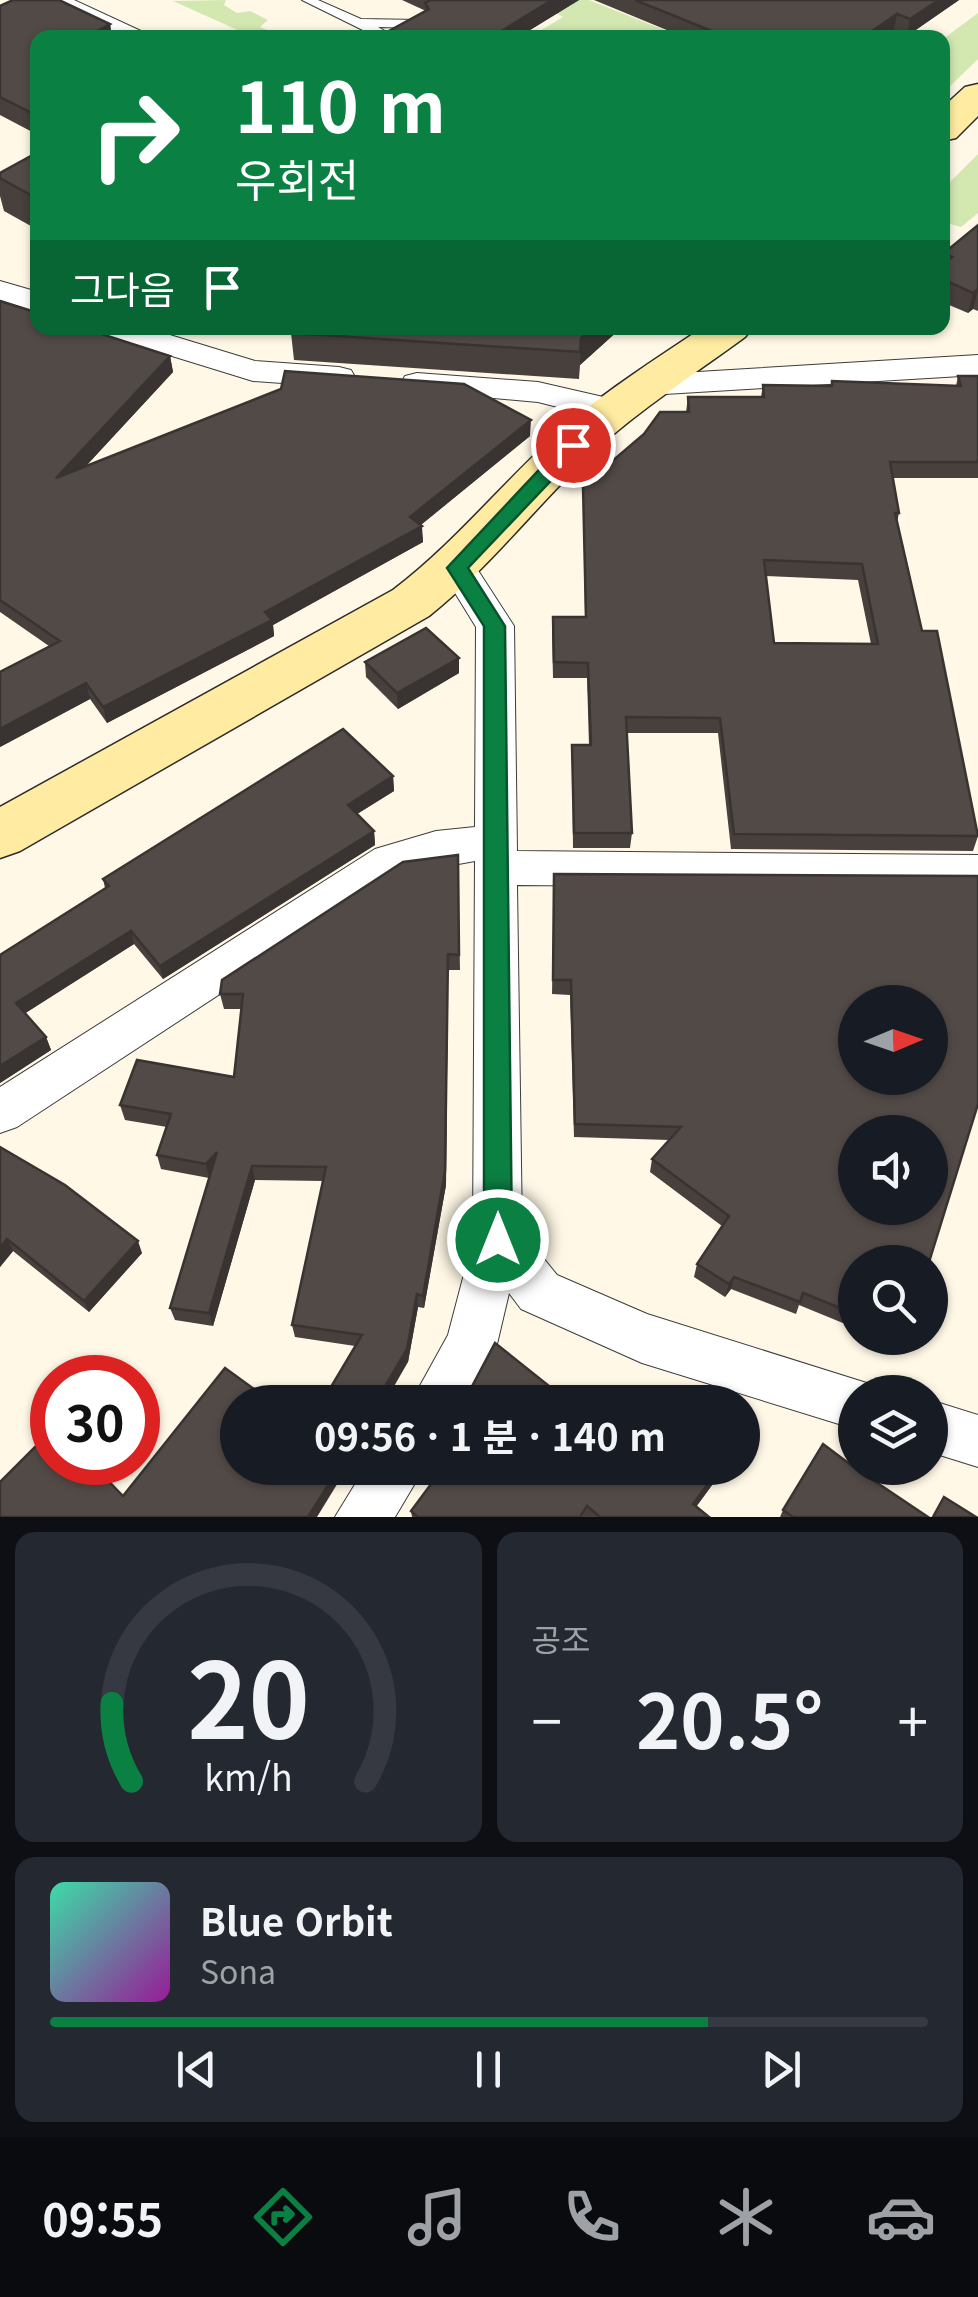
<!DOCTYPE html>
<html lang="ko">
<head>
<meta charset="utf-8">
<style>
  body { margin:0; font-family:Georgia,"Noto Sans KR",serif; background:#242831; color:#f1f3f6; height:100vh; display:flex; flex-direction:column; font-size:38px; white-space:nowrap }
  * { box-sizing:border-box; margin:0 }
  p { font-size:32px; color:#9ea1a6 }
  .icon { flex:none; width:55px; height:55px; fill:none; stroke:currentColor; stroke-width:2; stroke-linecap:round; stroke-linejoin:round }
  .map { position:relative; height:1517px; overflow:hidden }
  .sheet { display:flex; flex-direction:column; gap:15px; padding:15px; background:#0d0f14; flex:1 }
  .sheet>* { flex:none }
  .hud { position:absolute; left:30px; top:30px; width:920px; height:305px; border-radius:20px; box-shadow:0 2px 8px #0004; background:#0b8043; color:#fff; overflow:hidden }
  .needle { width:65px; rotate:88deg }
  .fabs { position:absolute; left:838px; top:985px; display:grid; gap:20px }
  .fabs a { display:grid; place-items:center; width:110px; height:110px; border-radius:50%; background:#171b24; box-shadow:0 2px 8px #0004; font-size:50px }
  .speed { position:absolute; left:30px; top:1355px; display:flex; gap:20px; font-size:50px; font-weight:700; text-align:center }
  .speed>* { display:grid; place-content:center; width:130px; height:130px; border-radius:50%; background:#171b24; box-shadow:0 2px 8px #0004; line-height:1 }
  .speed .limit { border:15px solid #d22; background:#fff; color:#111 }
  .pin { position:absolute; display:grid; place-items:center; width:85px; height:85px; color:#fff; margin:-42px; border:5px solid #fff; border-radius:50%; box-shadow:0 2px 10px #0007 }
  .me { position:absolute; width:110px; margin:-55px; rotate:0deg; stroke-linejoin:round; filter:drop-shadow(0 0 8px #0008) }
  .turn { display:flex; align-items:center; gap:35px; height:210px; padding:0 40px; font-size:45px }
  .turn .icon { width:130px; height:130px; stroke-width:2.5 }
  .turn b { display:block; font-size:70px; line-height:85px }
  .then { display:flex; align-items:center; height:95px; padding:0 40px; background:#0003; gap:20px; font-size:38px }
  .big { font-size:75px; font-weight:700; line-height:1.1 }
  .sheet .card { flex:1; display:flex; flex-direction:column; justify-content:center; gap:15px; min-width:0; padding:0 35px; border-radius:20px; background:#242831 }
  .sheet .dial { align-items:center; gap:0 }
  .dial svg { height:260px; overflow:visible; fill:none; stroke:#363941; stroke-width:7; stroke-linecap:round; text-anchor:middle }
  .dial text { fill:#f1f3f6; stroke:none }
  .song { display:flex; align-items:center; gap:30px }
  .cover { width:120px; height:120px; border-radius:15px; background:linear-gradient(135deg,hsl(160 70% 55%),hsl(300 70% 35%)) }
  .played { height:10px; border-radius:5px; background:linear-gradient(90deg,#0b8043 75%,#363941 75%) }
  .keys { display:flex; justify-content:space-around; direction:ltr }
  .heat { display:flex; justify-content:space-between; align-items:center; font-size:55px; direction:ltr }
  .sheet .tiles { flex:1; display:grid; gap:15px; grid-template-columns:1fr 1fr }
  .card:last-child { grid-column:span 2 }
  .trip { position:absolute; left:220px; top:1385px; width:540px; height:100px; border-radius:50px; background:#171b24; box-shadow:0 2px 8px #0004; font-weight:700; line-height:100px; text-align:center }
  .menu { display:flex; height:160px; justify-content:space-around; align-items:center; background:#090b0e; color:#9ea1a6 }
  .menu .icon { width:70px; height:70px }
  .menu .on { color:#0b8043 }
  .menu b { font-size:45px; color:#f1f3f6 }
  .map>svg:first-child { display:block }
  .green { fill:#d3e8b1 }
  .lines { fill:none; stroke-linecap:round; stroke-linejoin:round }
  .lane-casing { stroke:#3d3d3d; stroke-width:2 }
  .street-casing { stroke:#3d3d3d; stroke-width:2 }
  .secondary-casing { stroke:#2c2c2c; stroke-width:3 }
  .lane { fill:#fff; fill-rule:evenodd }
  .street { fill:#fff; fill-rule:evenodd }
  .secondary { fill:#ffeca2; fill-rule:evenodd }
  .wall { fill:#47403c; fill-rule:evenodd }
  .shaded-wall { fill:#393431 }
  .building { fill:#524a46; stroke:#393431; stroke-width:2.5; fill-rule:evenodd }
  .route { fill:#0b8043; stroke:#07532c; stroke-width:2.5 }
</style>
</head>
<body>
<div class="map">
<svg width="978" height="1517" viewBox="0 0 978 1517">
  <rect width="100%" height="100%" fill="#fff8e7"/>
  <g class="green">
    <path d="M226 0 224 5 237 13 250 11 268 20 260 27 283 37H253L173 1Z"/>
    <path d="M575 0H589L682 37 528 38 563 17 554 12Z"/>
    <path d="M978 13V59L943 93V39Z"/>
    <path d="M978 154V213L961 227 943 222V189Z"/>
  </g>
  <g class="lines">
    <g class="lane-casing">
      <path id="lane" d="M302 0H318L361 19 419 20 426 24 419 28 378 27 397 38H379Z"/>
    </g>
    <g class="street-casing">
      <g id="street">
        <path d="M39 0H74L156 38H119Z"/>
        <path d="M0 281 38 292V312L0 300Z"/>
        <path d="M99 328H147L255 361 339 367 351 370 355 377 351 384 339 387 253 381 104 335Z"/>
        <path d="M978 355V375L648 395 636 392 632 385 636 378 648 375Z"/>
        <path d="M417 373 538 382 625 402 630 410 625 418 613 421 538 402 405 390 401 383 405 376Z"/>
        <path d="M457 554 470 558 514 626 517 851 978 855V889L517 885 522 1232 557 1275 647 1314 873 1385 877 1392H855V1429L642 1363 521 1309 509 1293 497 1344 466 1402H411L448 1335 473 1240 475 861 403 874 17 1127 0 1133V1087L375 849 436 831 475 827 476 627 439 567 444 558Z"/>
        <path d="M930 1400 978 1415V1467L930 1452Z"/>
        <path d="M365 1468H424L395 1517H335Z"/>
      </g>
    </g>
    <g class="secondary-casing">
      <g id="secondary">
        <path d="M978 84V116L956 138 942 141V108L965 87Z"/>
        <path d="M702 328H752L745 337C693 375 639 410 592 453 536 506 490 567 429 616L20 851 0 858V807L393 590C455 543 502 483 559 432 603 392 653 361 702 328Z"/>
      </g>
    </g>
    <use href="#lane" class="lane"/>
    <use href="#street" class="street"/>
    <use href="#secondary" class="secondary"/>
  </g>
  <g class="wall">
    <path d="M402 0H579L517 38H376L426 11Z"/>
    <path d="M594 0H959L907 36 894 30 883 38H686Z"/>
    <path d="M0 6 110 24 112 38H38V135L0 115Z"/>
    <path d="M38 152V230L4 211 0 196V173Z"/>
    <path d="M978 225V311L973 309 968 313 942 302V259L944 253Z"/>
    <path d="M0 301 170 356 173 372 85 467 530 436 421 525 423 542 273 625 274 636 107 723 90 699 0 747V672L49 646 0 612Z"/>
    <path d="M233 328H257L247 334Z"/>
    <path d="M621 328 580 365 579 379 294 360 291 333Z"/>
    <path d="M958 376H978V478H893L899 513 897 523 922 631 978 836 973 851 731 849 718 733H627L632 833 630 848H573L572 745H589L587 678H553L552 632 553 617H585L583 486 686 412 688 397H761L763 385 831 386 832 381 956 386ZM766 576 858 580 871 644 774 643Z"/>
    <path d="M459 658V673L398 709 366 677 365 662Z"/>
    <path d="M393 776 394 791 357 814 374 831 375 845 163 979 134 944 25 1013 46 1037 51 1050 0 1083V955L105 888 103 879Z"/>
    <path d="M458 855 460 970H448L446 1185 424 1308 418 1307 408 1362 355 1346 295 1337 292 1325 323 1181 255 1180 213 1326 175 1320 170 1308 209 1178 161 1169 157 1155 167 1127 125 1120 120 1105 234 1077 241 1009H224L220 994Z"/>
    <path d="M554 874 855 1262V1328L799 1305 796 1314 731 1289 725 1297 694 1277 697 1264 722 1226 650 1172 652 1159 669 1140 574 1137 570 995 552 994Z"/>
    <path d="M0 1147 142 1253 89 1312 13 1251 0 1267Z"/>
    <path d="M878 1338H905L901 1347Z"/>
    <path d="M715 1481 696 1507 709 1517H412L411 1511Z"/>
    <path d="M783 1510 928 1517H780Z"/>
  </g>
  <g class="shaded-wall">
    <path d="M552 0H579L517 38H490Z"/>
    <path d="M939 0H959L907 36 910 19Z"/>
    <path d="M897 14 894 30 883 38H862Z"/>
    <path d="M110 24 112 38H85Z"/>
    <path d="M978 290 973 309 968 313 973 293Z"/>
    <path d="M246 328H257L247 334Z"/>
    <path d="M593 328H621L580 365 581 338Z"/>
    <path d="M170 356 173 372 60 494 56 478Z"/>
    <path d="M531 420 530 436 413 531 422 526 423 542 273 625 274 636 107 723 103 707 265 612 410 517Z"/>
    <path d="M459 658V673L398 709 397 693Z"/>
    <path d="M86 683 90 699 0 747V729Z"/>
    <path d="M393 776 394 791 349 819 348 805Z"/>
    <path d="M374 831 375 845 163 979 160 966Z"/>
    <path d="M131 931 134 944 21 1016 16 1003Z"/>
    <path d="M448 970 446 1185 424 1308 423 1296Z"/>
    <path d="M46 1037 51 1050 0 1083V1066Z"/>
    <path d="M217 1152 209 1178 206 1164Z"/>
    <path d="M252 1166 255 1180 213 1326 209 1313Z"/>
    <path d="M7 1239 13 1251 0 1267V1248Z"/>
    <path d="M138 1241 142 1253 89 1312 84 1301Z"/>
    <path d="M734 1277 731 1289 725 1297 729 1284Z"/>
    <path d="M417 1294 418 1307 408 1362 385 1402H376Z"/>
    <path d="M339 1468H347L317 1517H308Z"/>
    <path d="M719 1469 715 1481 690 1515 693 1504Z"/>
  </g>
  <g class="building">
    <path d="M13 0H59L110 24 85 38H38V116L0 97V6Z"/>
    <path d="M431 0H552L490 38H376L429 9 425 3Z"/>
    <path d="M635 0H939L910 19 897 14 862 38H729Z"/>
    <path d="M38 152V199L0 178V173Z"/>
    <path d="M978 225V289L973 293 942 279V264L952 257 944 253Z"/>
    <path d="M0 301 38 313V328H83L170 356 56 478 281 389 285 371 464 384 531 420 410 517 422 526 265 612 272 620 103 707 86 683 0 729V672L60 641 0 600Z"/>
    <path d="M293 328H593L581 338 580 352 291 333Z"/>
    <path d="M958 376H978V462H890L899 513H895L922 631H937L978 836 734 834 720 718 626 717 632 833H574L572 745H591L588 663 554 662 553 617H586L583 486 644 434 660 412H689L688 397H764L763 385 832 386V381L961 386ZM764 560 862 564 878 644 774 643Z"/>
    <path d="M426 628 459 658 397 693 365 662Z"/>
    <path d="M343 729 393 776 348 805 374 831 160 966 131 931 16 1003 46 1037 0 1066V955L109 886 103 879Z"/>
    <path d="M458 855 459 955 448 954 445 1171 423 1296 417 1294 407 1349 376 1402H322L362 1335 292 1325 326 1167 252 1166 209 1313 170 1308 217 1152 206 1164 157 1155 171 1114 120 1105 137 1060 234 1077 243 994H220L222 980 403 862Z"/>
    <path d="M554 874 978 876V1104L929 1262H855V1314L803 1293 800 1302 734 1277 729 1284 697 1264 729 1216 652 1159 681 1127 575 1124 571 980H553ZM855 1002H930V1078H855ZM855 1132H930V1208H855Z"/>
    <path d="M0 1147 65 1185 138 1241 84 1301 7 1239 0 1248Z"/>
    <path d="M495 1343 569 1402H463V1394L469 1392Z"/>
    <path d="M225 1368 272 1402H238V1468H339L308 1517H0V1482L52 1430V1462H90L123 1496Z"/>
    <path d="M823 1444 855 1468 928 1517H793L783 1510Z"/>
    <path d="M443 1468H716L719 1469 693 1504 709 1517H600L587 1506 580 1517H418L411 1511Z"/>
    <path d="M944 1497 976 1517H933Z"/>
  </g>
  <path class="route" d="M573 439 580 441V450L468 568 505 626 512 1240 508 1249 498 1253 488 1249 484 1240V626L447 568 566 441Z"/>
</svg>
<div class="fabs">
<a><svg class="needle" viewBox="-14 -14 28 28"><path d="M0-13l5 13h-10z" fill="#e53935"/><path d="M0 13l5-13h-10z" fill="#9ea1a6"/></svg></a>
<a><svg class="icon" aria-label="sound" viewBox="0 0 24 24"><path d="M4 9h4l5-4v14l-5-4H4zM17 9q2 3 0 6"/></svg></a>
<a><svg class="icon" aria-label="search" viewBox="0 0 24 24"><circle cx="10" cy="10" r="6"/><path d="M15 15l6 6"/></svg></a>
<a><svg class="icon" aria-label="layers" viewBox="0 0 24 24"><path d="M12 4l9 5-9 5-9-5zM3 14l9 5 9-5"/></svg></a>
</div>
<div class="speed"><div class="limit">30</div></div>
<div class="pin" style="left:573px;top:445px;background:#d93025"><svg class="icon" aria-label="arrive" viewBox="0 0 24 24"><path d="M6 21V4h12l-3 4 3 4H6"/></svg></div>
<svg class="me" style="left:498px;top:1240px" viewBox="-20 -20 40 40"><circle r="17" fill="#0b8043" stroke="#fff" stroke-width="3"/><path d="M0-11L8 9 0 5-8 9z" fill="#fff"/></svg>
<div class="trip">09:56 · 1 분 · 140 m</div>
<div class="hud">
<div class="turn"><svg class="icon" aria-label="right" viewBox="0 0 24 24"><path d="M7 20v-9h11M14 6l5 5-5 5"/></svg><div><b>110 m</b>우회전</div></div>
<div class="then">그다음<svg class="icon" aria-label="arrive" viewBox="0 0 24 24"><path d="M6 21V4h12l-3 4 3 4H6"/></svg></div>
</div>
</div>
<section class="sheet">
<div class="tiles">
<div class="card dial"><svg viewBox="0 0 100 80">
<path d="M14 69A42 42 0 1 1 86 69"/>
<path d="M14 69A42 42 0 0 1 8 45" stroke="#0b8043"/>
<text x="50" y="56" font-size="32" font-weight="700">20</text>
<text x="50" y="72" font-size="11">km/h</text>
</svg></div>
<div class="card"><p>공조</p>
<div class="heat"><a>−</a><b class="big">20.5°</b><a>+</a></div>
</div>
<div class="card">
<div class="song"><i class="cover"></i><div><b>Blue Orbit</b><p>Sona</p></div></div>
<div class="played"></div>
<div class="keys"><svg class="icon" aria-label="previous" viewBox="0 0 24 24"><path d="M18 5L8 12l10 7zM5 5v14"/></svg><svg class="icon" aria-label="pause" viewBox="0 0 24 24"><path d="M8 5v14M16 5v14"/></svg><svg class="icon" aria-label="next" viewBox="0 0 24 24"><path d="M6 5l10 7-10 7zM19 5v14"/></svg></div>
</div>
</div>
</section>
<nav class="menu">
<b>09:55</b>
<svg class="icon on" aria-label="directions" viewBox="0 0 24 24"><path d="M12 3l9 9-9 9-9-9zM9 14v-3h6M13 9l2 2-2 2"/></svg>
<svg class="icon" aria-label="music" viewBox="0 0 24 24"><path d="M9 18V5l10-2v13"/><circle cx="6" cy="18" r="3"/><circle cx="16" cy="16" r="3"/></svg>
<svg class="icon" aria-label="phone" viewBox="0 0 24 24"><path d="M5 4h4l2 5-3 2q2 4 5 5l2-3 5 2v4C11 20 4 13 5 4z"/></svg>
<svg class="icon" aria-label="climate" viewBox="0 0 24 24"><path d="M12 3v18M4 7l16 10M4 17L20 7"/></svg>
<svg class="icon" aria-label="car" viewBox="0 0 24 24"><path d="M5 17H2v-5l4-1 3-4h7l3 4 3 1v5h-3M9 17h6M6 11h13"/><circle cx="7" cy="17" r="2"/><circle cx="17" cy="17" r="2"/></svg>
</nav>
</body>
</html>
